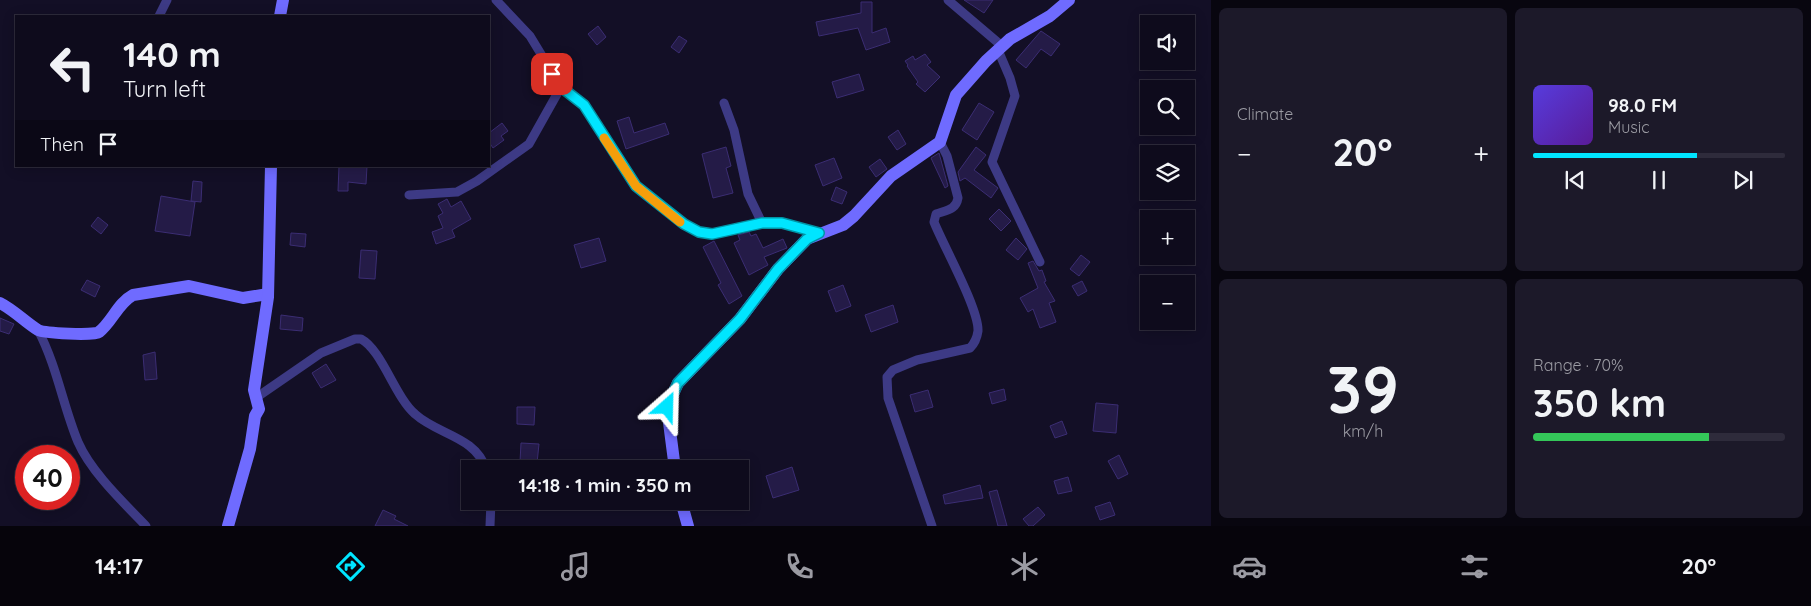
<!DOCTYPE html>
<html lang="en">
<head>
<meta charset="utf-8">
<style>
  body { margin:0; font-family:Quicksand,sans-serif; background:#1c1929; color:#f1f3f6; height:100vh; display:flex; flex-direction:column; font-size:19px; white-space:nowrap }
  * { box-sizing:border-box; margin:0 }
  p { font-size:16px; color:#9b9ba3 }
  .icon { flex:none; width:28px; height:28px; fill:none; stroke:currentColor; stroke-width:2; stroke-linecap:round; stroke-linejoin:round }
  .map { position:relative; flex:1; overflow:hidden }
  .drawer { display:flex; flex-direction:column; gap:8px; padding:8px; background:#08060f; width:600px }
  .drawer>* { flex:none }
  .top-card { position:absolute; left:15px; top:15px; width:475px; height:152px; border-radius:0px; box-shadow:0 2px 12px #0003,0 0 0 1px #2e2b3b; background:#0e0b1c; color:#f1f3f6; overflow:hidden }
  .fabs { position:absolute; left:1140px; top:15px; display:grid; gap:10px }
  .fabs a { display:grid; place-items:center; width:55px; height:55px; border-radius:0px; background:#0e0b1c; box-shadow:0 2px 12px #0003,0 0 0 1px #2e2b3b; font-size:25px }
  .speed { position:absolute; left:15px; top:445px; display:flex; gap:10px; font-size:25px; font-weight:700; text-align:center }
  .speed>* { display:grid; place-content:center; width:65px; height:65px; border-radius:50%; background:#0e0b1c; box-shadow:0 2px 12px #0003,0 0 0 1px #2e2b3b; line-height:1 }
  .speed .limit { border:8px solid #d22; background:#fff; color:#111 }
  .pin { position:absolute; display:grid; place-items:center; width:42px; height:42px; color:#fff; margin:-21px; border-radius:10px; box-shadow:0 2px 8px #0006 }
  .me { position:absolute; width:55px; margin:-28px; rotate:25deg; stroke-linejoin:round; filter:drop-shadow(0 0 4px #0008) }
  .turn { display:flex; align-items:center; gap:18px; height:105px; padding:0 25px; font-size:22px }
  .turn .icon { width:65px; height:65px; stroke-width:2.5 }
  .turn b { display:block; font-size:35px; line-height:42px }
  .then { display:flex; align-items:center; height:48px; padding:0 25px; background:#0003; gap:10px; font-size:19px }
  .big { font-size:38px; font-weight:700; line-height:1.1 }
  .drawer .widget { flex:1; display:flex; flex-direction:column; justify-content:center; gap:8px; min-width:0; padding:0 18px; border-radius:8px; background:#1c1929 }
  .drawer .dial { align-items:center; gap:0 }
  .dial b { font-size:65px; line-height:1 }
  .song { display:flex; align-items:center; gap:15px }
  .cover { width:60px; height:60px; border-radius:8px; background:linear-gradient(135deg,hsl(250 70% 55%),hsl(270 70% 35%)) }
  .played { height:5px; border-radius:2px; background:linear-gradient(90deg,#00e5ff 65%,#2e2b3b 65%) }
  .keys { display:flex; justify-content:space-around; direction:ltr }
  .heat { display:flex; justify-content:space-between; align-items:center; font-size:28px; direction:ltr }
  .charge { height:8px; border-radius:4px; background:linear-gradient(90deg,#34c759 70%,#2e2b3b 0) }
  .drawer .tiles { flex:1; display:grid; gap:8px; grid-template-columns:repeat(2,1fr) }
  .trip { position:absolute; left:461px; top:460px; width:288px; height:50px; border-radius:0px; background:#0e0b1c; box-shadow:0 2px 12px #0003,0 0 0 1px #2e2b3b; font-weight:700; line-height:50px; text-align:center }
  .dock { display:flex; height:80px; justify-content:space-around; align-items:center; background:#06040b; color:#9b9ba3 }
  .dock .icon { width:35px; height:35px }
  .dock .active { color:#00e5ff }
  .dock b { font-size:22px; color:#f1f3f6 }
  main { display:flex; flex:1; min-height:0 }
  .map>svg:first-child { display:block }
  .building { fill:#241b47; stroke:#3b2d73 }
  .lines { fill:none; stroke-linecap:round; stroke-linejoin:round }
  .street { stroke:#3d3a85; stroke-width:9 }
  .secondary { stroke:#6f6bff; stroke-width:12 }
  .route-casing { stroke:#0095a6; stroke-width:12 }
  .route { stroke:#00e5ff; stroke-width:9 }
  .slow { stroke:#f59e0b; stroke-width:9 }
</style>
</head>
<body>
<main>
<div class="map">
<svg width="1211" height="526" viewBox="0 0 1211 526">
  <rect width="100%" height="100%" fill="#130f26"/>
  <g class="building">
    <path d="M964 0H993L984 13Z"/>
    <path d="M861 2H872V33L886 28 890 42 866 50 858 28 819 36 816 22 861 13Z"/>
    <path d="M598 26 606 37 597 45 588 34Z"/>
    <path d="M1041 31 1060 44 1051 56 1041 49 1026 68 1016 60Z"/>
    <path d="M679 36 687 41 679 53 671 47Z"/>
    <path d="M925 54 931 62 927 65 940 77 925 92 916 84 918 82 907 66 908 65 905 61 913 56 915 60Z"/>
    <path d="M859 74 864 90 837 98 832 82Z"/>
    <path d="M979 103 994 112 977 140 962 130Z"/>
    <path d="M629 117 634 133 665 123 669 134 626 149 617 121Z"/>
    <path d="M502 123 508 131 501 136 504 140 493 148 489 142V133Z"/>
    <path d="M898 130 906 144 897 150 888 137Z"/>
    <path d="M726 147 731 166 726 168 733 193 713 198 702 154Z"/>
    <path d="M976 147 986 155 974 170 998 188 991 198 965 178 960 181 958 172Z"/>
    <path d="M939 153 948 186 945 188 931 158Z"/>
    <path d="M834 158 842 178 823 186 815 165Z"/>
    <path d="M880 159 887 169 876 177 869 167Z"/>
    <path d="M339 166H367L366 184 348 182V191H338Z"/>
    <path d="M193 181 202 182 201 202 191 201Z"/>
    <path d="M836 187 847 192 842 204 831 200Z"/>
    <path d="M161 196 195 202 190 236 155 231Z"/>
    <path d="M447 199 451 207 461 201 471 219 452 230 455 237 436 244 432 232 443 228 438 216 443 213 438 204Z"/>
    <path d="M999 209 1011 221 1001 231 989 219Z"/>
    <path d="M98 217 108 225 101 234 91 226Z"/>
    <path d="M749 232 751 236 756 234 763 248 783 239 787 248 764 257 768 265 749 275 734 243 740 240 738 235Z"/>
    <path d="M291 233 306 234 305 247 290 245Z"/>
    <path d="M599 238 606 261 581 268 574 245Z"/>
    <path d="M1016 238 1027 249 1018 260 1006 250Z"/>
    <path d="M714 241 742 296 729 304 718 285 721 283 703 247Z"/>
    <path d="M361 250 377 251 375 279 359 278Z"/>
    <path d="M1081 255 1090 262 1079 276 1070 269Z"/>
    <path d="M1033 261 1039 271 1042 270 1046 281 1044 282 1055 301 1049 303 1056 322 1040 328 1033 309 1028 312 1020 298 1038 288 1028 263Z"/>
    <path d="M87 280 100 286 95 297 81 290Z"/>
    <path d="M1082 281 1087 291 1078 296 1072 286Z"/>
    <path d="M843 285 851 306 836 312 828 291Z"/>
    <path d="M893 305 898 322 871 332 865 315Z"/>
    <path d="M281 315 303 318 302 331 280 329Z"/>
    <path d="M0 318 14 324 9 334 0 331Z"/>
    <path d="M155 352 157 379 145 380 143 355Z"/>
    <path d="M326 364 336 380 321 388 312 373Z"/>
    <path d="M1004 389 1006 400 992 404 989 393Z"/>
    <path d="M928 390 933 407 915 412 910 395Z"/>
    <path d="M1096 403 1118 405 1116 433 1093 431Z"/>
    <path d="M517 407H535L534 425 517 424Z"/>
    <path d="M1062 421 1067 434 1055 438 1050 426Z"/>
    <path d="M521 443 539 444 537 463 520 462Z"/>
    <path d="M1119 455 1128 474 1118 479 1108 461Z"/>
    <path d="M792 467 799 490 773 498 766 476Z"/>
    <path d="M1068 477 1072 491 1058 494 1054 481Z"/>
    <path d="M980 485 983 498 945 504 943 495Z"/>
    <path d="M997 490 1007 526H998L989 492Z"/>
    <path d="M1110 502 1115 515 1100 520 1095 507Z"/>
    <path d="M1038 507 1045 515 1033 526H1029L1023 519Z"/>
    <path d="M383 510 396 516 394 519 408 526H375Z"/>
  </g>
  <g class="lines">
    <g class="street">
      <path d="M496 0 530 36 561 87 584 105 636 186 684 224 699 232 712 234 762 223H782L819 233"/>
      <path d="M948 0 1002 46"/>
      <path d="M159 16 167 0"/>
      <path d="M998 50 1010 78 1015 96 992 162 1040 262"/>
      <path d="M724 103 734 130 748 194 762 223"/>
      <path d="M409 195 457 192 477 181 529 144 561 87"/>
      <path d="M38 330C57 366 63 406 78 442 91 472 124 503 146 526"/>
      <path d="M258 404 257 398 260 395 321 353 355 339H361C382 350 395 397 415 414 438 435 475 436 486 469"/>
      <path d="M490 526 491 501"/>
      <path d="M932 526 888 398 887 377 893 370 917 360 970 348C975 343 977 338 978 331 979 309 943 245 934 222L936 214C947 210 956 210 958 198L947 156 940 142"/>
    </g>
    <g class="secondary">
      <path d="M280 16 283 0"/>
      <path d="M0 303C14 310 25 322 38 330 44 333 94 336 99 332 112 322 118 303 133 295L189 286 243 298 268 294"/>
      <path d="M675 469 667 407 678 383 740 319 778 269 807 239 843 225 854 216 891 176 940 142 956 95 986 61 1010 39 1050 16 1069 0"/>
      <path d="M681 501 688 526"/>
      <path d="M228 526 250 449 255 416 259 409 254 390 268 297 271 166"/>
    </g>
  </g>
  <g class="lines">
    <g class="route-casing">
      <path id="route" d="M552 74 561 87 584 105 636 186 684 224 699 232 712 234 762 223H782L819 233 807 239 778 269 740 319 678 383 667 407"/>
    </g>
    <use href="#route" class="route"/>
    <path class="slow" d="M604 138 636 186 680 222"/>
  </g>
</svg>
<div class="fabs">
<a><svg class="icon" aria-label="sound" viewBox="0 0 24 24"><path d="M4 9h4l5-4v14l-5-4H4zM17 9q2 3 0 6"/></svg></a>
<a><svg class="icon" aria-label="search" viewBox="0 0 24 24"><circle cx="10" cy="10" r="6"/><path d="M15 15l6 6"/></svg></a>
<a><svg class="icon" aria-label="layers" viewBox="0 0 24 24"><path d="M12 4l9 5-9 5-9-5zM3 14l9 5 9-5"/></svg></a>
<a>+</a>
<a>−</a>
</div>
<div class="speed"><div class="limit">40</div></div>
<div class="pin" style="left:552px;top:74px;background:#d93025"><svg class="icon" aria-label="arrive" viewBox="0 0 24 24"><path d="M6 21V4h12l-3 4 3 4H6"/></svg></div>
<svg class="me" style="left:667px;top:407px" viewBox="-20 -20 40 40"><path d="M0-17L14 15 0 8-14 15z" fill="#00e5ff" stroke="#fff" stroke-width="4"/></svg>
<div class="trip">14:18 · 1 min · 350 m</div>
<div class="top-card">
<div class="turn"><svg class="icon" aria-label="left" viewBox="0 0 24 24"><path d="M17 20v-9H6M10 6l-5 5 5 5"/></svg><div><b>140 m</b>Turn left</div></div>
<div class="then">Then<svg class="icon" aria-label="arrive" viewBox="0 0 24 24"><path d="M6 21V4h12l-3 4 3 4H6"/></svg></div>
</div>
</div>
<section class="drawer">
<div class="tiles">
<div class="widget"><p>Climate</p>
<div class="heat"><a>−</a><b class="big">20°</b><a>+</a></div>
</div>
<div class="widget">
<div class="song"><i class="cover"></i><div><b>98.0 FM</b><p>Music</p></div></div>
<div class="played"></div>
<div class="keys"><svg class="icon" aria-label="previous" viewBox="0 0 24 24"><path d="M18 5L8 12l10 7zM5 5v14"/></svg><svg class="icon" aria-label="pause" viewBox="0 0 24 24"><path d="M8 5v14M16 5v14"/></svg><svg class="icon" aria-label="next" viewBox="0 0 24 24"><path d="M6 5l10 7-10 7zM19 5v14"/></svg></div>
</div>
<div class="widget dial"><b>39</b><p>km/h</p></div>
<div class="widget"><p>Range · 70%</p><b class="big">350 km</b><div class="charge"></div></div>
</div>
</section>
</main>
<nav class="dock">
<b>14:17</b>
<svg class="icon active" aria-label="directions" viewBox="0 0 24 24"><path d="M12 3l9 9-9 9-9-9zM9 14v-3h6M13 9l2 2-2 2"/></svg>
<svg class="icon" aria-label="music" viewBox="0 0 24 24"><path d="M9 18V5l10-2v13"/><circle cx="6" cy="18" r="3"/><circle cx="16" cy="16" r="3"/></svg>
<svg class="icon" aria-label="phone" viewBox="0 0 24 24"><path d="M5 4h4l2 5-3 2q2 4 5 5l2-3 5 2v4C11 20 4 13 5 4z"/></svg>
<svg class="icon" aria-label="climate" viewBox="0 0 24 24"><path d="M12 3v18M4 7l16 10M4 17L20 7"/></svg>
<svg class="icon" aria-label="car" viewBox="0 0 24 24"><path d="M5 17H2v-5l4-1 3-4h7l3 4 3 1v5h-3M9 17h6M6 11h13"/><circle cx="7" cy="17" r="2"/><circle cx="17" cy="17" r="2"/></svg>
<svg class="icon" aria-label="filters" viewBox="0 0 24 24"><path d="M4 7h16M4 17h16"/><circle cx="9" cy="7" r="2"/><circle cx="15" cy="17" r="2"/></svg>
<b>20°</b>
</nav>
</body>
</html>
